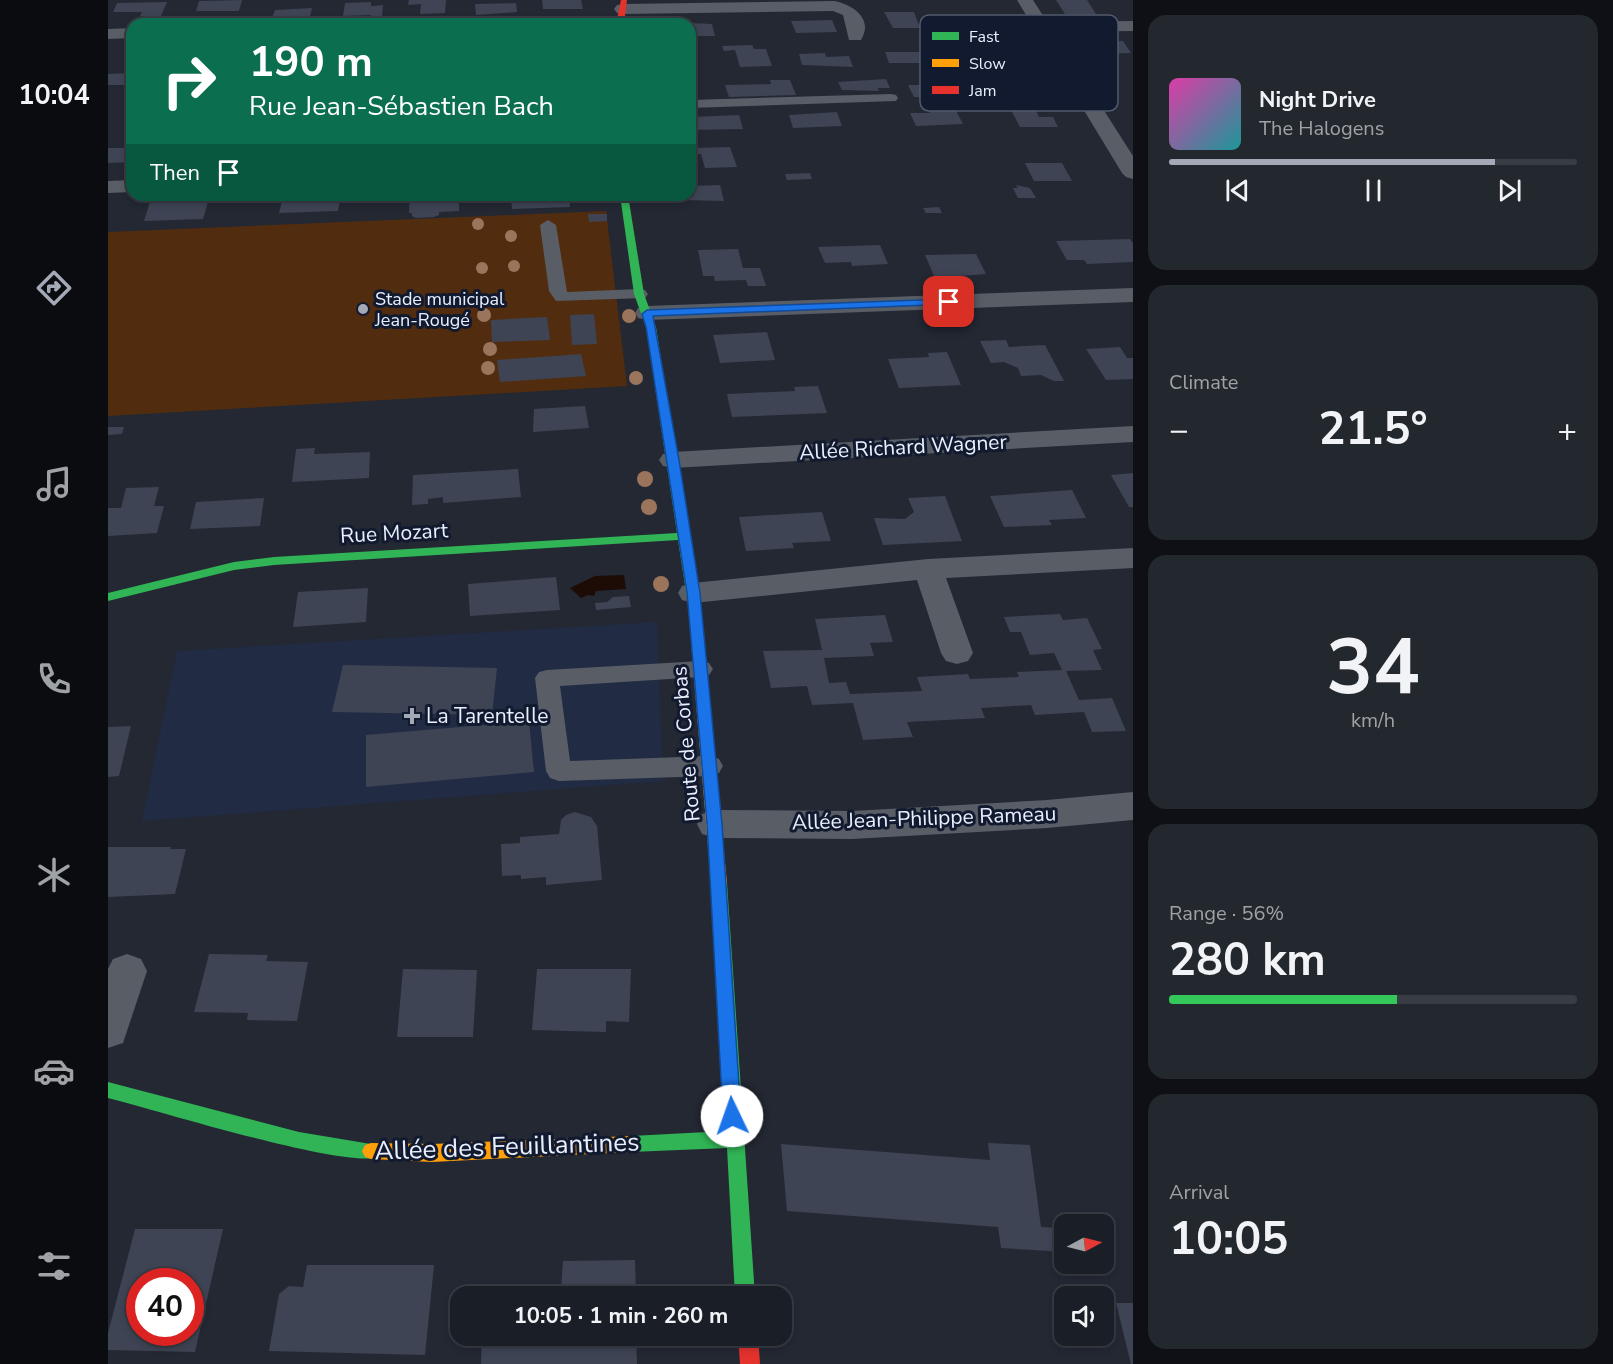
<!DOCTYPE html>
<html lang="en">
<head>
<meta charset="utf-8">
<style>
  body { margin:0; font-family:"Nunito Sans",sans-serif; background:#23272e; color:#f1f3f6; height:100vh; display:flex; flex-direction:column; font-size:22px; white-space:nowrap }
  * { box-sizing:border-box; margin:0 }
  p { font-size:20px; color:#9fa2a7 }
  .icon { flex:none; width:33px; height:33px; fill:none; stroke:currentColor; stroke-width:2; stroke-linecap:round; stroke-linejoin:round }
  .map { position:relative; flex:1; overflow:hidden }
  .side { display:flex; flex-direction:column; gap:15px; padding:15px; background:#0e1015; width:480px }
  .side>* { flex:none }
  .guide { position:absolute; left:18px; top:18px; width:570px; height:183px; border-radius:18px; box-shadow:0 3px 9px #0003,0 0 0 2px #383c43; background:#0b6e4f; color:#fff; overflow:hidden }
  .needle { width:39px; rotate:83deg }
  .fabs { position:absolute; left:946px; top:1214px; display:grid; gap:12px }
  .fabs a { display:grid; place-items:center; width:60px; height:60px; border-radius:12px; background:#1a1e26; box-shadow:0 3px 9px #0003,0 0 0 2px #383c43; font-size:30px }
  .speed { position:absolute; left:18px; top:1268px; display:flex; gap:12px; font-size:30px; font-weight:700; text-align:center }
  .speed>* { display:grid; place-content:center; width:78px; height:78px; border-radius:50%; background:#1a1e26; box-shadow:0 3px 9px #0003,0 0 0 2px #383c43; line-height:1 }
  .speed .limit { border:9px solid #d22; background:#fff; color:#111 }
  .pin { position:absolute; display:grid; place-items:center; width:51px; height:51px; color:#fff; margin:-26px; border-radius:12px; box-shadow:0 3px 9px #0006 }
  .me { position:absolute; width:66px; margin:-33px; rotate:357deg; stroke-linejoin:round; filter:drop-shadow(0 0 4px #0008) }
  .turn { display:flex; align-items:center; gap:21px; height:126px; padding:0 24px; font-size:27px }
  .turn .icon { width:78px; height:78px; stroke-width:2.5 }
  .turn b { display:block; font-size:42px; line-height:51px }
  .then { display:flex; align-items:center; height:57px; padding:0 24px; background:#0003; gap:12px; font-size:22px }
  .big { font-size:45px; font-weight:700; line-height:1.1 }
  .side .widget { flex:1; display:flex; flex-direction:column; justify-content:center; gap:9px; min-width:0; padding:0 21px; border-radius:18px; background:#23272e }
  .side .dial { align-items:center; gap:0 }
  .dial b { font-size:78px; line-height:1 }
  .song { display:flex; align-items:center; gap:18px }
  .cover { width:72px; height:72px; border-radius:9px; background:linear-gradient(135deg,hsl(320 70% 55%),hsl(180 70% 35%)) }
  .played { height:6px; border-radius:3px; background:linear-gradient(90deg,#a4a9b7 80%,#383c43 80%) }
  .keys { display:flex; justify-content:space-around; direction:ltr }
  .heat { display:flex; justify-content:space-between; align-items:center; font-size:33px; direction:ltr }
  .charge { height:9px; border-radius:4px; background:linear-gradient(90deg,#34c759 56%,#383c43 0) }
  .trip { position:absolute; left:342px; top:1286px; width:342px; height:60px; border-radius:18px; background:#1a1e26; box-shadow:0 3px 9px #0003,0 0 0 2px #383c43; font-weight:700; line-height:60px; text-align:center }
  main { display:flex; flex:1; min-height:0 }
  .tabs { display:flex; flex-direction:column; width:108px; justify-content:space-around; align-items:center; background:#0a0c0f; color:#9fa2a7 }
  .tabs .icon { width:42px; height:42px }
  .tabs .selected { color:#a4a9b7 }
  .tabs b { font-size:27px; color:#f1f3f6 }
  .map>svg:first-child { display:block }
  .built { fill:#212b44 }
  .green { fill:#522c0e }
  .water { fill:#1d0b05 }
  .building { fill:#3e4454; fill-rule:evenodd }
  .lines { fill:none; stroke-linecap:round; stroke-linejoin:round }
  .lane { fill:#595d66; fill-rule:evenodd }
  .street { fill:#595d66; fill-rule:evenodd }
  .fast { fill:#30b455; fill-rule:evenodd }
  .slow { fill:#ff9f0a; fill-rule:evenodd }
  .jam { fill:#e5322d; fill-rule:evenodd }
  .tree { fill:#9b745c }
  .route { fill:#1a73e8; stroke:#114b97; stroke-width:1.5 }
  .poi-dot { fill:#a4a9b7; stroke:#121a2f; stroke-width:2 }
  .labels { text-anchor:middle; stroke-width:6; stroke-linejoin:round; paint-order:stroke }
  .far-poi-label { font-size:18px; fill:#e9effe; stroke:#121a2f; text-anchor:start }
  .street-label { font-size:21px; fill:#e9effe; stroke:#121a2f }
  .poi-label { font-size:21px; fill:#e9effe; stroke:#121a2f; text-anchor:start }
  .near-street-label { font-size:26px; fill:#e9effe; stroke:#121a2f }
  .key { fill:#121a2f; stroke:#525a6d; stroke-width:1.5 }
  .key-label { font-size:16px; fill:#e9effe }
</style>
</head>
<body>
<main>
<nav class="tabs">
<b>10:04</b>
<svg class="icon selected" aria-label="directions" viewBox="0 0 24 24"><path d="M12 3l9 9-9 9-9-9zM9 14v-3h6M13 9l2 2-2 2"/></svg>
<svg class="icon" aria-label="music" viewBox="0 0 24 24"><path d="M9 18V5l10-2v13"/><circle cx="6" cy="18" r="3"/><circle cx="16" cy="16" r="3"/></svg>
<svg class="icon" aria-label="phone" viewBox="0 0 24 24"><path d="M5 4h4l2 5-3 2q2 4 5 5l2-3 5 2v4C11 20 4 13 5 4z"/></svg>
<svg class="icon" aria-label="climate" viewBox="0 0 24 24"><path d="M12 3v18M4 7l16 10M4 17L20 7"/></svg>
<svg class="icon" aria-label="car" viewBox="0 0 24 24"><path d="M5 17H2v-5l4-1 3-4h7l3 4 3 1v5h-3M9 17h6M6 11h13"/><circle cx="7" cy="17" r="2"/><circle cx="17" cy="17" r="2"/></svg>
<svg class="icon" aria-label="filters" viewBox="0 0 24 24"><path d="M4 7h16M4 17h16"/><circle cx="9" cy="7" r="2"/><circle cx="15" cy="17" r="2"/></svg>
</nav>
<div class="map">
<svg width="1025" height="1364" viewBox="0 0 1025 1364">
  <rect width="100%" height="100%" fill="#232833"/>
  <path class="built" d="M549 622 555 781 34 821 69 651Z"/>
  <path class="green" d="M498 211 519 386 0 416V232Z"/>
  <path class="water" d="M516 575 518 589 488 591 486 596 480 595 473 598 462 588 487 576Z"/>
  <g class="building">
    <path d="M134 0 131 11H88L91 1Z"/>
    <path d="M301 0H338L337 13 312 14 313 4 300 5Z"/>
    <path d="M434 0H473L475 9H435Z"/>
    <path d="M948 0H979L988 14H957Z"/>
    <path d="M59 2 53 16H32L34 12H5L9 3Z"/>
    <path d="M263 2V6L275 5 274 18H262L263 15 235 16 237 3Z"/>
    <path d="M408 3 409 12 368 15 367 4Z"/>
    <path d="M204 8 202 17 164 18 167 10Z"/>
    <path d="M776 12H806L812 28H785Z"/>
    <path d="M724 20 729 32 688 33 683 21Z"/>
    <path d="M582 23 604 24 607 36H582Z"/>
    <path d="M1015 41 1023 53 985 54 977 42Z"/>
    <path d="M644 45 646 49H658L664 66 632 67 627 50 616 51 614 46Z"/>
    <path d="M777 52H819L823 63H781Z"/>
    <path d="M717 53 718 57 741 56 745 67 694 65 691 54Z"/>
    <path d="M24 73 19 85H0V74Z"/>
    <path d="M778 79 782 88H770L771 91 734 90 730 82Z"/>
    <path d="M662 80H682L688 95 621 97 617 85 663 84Z"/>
    <path d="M800 85H828L837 101H843L855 124 808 126 802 113H822L813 97H806Z"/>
    <path d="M902 108H927L931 117H945L950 127H912Z"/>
    <path d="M729 112 734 126 685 128 681 115Z"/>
    <path d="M631 115 635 129 582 130V117Z"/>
    <path d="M622 147 629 167 597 168 593 154H587L586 148Z"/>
    <path d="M0 148H24V162L0 163Z"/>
    <path d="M917 163H954L964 181H926Z"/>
    <path d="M702 173 704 179 679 180 677 174Z"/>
    <path d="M612 185 616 201 574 200 573 195H582V186Z"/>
    <path d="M908 185 922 188 928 198H910L905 188H910Z"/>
    <path d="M233 195 230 211 171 213 175 197Z"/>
    <path d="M351 195V211L331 212V215L326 217 308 218 304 216V213H301L302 196Z"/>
    <path d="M403 195H461L462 207 404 209Z"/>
    <path d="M70 201 69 203 100 202 95 219 36 221 42 202Z"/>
    <path d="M831 207 834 213H818L815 208Z"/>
    <path d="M480 214H499V221L481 222Z"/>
    <path d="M1022 239 1025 243V262L979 264 976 260H959L948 241Z"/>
    <path d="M772 245 780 264 744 266 743 262 717 263 710 247Z"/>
    <path d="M630 249 635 268H652L658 286H640L638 280 607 281 606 276H595L590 250Z"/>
    <path d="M868 254 878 274 827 278 817 255Z"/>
    <path d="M486 314 489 344 464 345 462 315Z"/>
    <path d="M439 317 442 340 384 342 383 320Z"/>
    <path d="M659 332 667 360 612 363 605 335Z"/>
    <path d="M898 340 901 347 937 345 956 381H946L933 375 913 376 910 368 896 362 883 363 872 341Z"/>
    <path d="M1012 347 1019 358H1025V379L998 380 978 349Z"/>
    <path d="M839 352 853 385 791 388 780 359 821 357 820 353Z"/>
    <path d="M473 354 478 376 392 382 389 360Z"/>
    <path d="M710 386 719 413 624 417 619 394 687 391 686 387Z"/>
    <path d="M477 406 481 428 425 432 426 409Z"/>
    <path d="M0 427H16L14 434 0 435Z"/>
    <path d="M207 448 206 454 262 452 261 478 184 482 188 449Z"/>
    <path d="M410 469 413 497 335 503V497L320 499V504L304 505 305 475Z"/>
    <path d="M1025 473V507H1021L1003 475Z"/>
    <path d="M51 487 46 506H56L49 533 0 536V508H13L18 488Z"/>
    <path d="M964 490 978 518 941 520 944 525 896 527 882 496Z"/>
    <path d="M837 496 854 541 775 545 766 518 797 519 806 512 800 498Z"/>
    <path d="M156 498 152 526 82 529 88 502Z"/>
    <path d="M714 512 723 541 684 543 686 548 638 551 631 517Z"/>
    <path d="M448 577 452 610 362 616 360 584Z"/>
    <path d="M260 588 258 622 185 627 190 592Z"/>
    <path d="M521 596 523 607 488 610 487 603 499 602 505 597Z"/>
    <path d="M952 614 955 620 979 618 994 649 985 650 994 670 958 671 971 700 1004 698 1018 731 984 732 976 712 927 715 923 705 873 708 877 718 799 722 805 737 755 740 745 703 704 705 699 686 663 688 655 651 714 650 707 619 777 615 785 642 762 643 766 656 716 658 721 683 738 682 742 694 814 691 809 677 860 674 862 679 911 677 909 672 954 670 946 653 922 655 913 632H902L896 617Z"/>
    <path d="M235 665 389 668 384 715 224 712Z"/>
    <path d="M421 721 426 772 258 787V735Z"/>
    <path d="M23 726 11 776 0 777V727Z"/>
    <path d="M467 812 483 817 489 826 494 880 438 885V877L413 879V875L394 876 393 844 412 843V837L451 834 453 820 458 815Z"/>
    <path d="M0 847H63L62 849H78L67 894 0 897Z"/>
    <path d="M101 954 160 955 158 961 200 962 189 1021 139 1020 140 1013 86 1012Z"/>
    <path d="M295 969 369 970 365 1037H289Z"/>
    <path d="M429 969H523L521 1022 498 1021V1032L424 1030Z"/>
    <path d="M880 1143 922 1145 933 1227 957 1228V1252L893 1248 890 1227 679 1211 673 1144 882 1160Z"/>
    <path d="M27 1229H115L87 1352 0 1350V1333ZM32 1281H82V1332H32Z"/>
    <path d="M527 1260 528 1296H376V1290H453L455 1261Z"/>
    <path d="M199 1265H326L317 1355 161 1351 171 1294 181 1286 195 1287Z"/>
    <path d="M1008 1303H1025V1364H1023Z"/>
    <path d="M374 1335H528L529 1364H373Z"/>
  </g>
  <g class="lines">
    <g class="lane">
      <path d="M783 94 788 95 790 98 788 101 582 108V100Z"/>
      <path d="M440 220 448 225 459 292 531 289 537 290 540 294 537 298 448 301 441 291 432 225Z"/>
      <path d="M593 661 601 663 605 669 601 675 593 677 452 686 462 761 602 756 611 759 615 766 611 773 602 776 451 781 442 778 438 771 427 678 431 672 439 670Z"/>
    </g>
    <g class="street">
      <path d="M909 0H925L939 22 1025 21V31L946 32 1025 156V179L1018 177 1014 173Z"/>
      <path d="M727 1C745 5 766 19 753 40H741L735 15 725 11 515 14 509 13 506 9 509 5 515 4Z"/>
      <path d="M24 28V38L0 39V29Z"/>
      <path d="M24 180V192L0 193V181Z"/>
      <path d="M1025 288V302L539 320 530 318 527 313 530 308 539 306Z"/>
      <path d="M1025 426V442L565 468 555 466 551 460 555 454 565 452Z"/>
      <path d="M1025 548V568L838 578 865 653 860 661 849 664 838 661 833 653 809 580 585 603 574 600 570 593 574 586 585 583 820 559Z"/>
      <path d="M1025 792V820L939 828 744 839 607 838 594 834 589 824 594 814 607 810 744 811 939 800Z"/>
      <path d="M19 954 33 959 39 971 15 1043 0 1048V969L5 959Z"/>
    </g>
    <g class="fast">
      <path d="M512 195H520L536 294 548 327 592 605 591 608 586 609 580 605 570 540 166 565 126 570 0 601V593L126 562 166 557 569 533 538 327 526 294Z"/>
      <path d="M611 877 616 879 619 883 647 1296H627L619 1148 523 1152 517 1150 514 1144 517 1138 523 1136 618 1131 603 883 606 879Z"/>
      <path d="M0 1082 191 1132 269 1145 272 1151 269 1157C238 1169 44 1109 0 1098Z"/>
    </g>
    <g class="slow">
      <path d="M586 601 592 605 619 883 616 887 611 889 606 887 603 883 580 605Z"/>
      <path d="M523 1136 529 1138 532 1144 529 1150 523 1152 324 1162 263 1159 257 1157 254 1151 257 1145 263 1143 324 1144Z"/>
    </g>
    <g class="jam">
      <path d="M513 0H519L516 24H508Z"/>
      <path d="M630 1335H650L652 1364H632Z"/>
    </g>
  </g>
  <g class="tree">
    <circle cx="370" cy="224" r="6"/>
    <circle cx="403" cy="236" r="6"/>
    <circle cx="406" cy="266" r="6"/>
    <circle cx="374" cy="268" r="6"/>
    <circle cx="376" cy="315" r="7"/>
    <circle cx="521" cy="316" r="7"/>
    <circle cx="382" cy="349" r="7"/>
    <circle cx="380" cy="368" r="7"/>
    <circle cx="528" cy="378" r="7"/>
    <circle cx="537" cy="479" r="8"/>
    <circle cx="541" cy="507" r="8"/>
    <circle cx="553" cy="584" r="8"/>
  </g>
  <path class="route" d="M841 299 846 302 845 304 545 316 571 460 592 593 614 824 633 1116 630 1122 624 1124 618 1122 615 1116 599 824 579 593 538 327 534 314 539 310Z"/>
  <g class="poi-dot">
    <circle cx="255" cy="309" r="6"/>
    <path d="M301 707h6v6h6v6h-6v6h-6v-6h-6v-6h6z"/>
  </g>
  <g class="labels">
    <g class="far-poi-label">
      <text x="267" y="305">Stade municipal<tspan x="267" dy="21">Jean-Rougé</tspan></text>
    </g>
    <g class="street-label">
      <text transform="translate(795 447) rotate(-3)" y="7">Allée Richard Wagner</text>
      <text transform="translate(286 533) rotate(-3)" y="7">Rue Mozart</text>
      <text transform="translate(578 744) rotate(-95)" y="7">Route de Corbas</text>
      <text transform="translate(816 818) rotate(-2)" y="7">Allée Jean-Philippe Rameau</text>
    </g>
    <g class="poi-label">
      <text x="318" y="723">La Tarentelle</text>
    </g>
    <g class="near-street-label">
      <text transform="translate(399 1146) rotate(-2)" y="9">Allée des Feuillantines</text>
    </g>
  </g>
  <rect x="812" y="15" width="198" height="96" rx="9" class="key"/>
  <rect x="824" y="32" width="27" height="8" fill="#30b455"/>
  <rect x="824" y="59" width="27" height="8" fill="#ff9f0a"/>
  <rect x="824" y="86" width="27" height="8" fill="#e5322d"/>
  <g class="key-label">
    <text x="861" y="42">Fast</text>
    <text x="861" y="69">Slow</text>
    <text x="861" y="96">Jam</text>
  </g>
</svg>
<div class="fabs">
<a><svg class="needle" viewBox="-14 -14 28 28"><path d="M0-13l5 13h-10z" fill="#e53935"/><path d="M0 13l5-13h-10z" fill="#9fa2a7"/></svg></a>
<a><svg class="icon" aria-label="sound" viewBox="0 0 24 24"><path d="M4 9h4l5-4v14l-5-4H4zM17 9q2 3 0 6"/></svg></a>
</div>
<div class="speed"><div class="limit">40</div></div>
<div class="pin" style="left:841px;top:302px;background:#d93025"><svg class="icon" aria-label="arrive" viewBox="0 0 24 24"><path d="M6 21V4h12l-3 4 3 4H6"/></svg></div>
<svg class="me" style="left:624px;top:1116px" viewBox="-20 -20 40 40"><circle r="19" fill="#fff"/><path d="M0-13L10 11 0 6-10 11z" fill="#1a73e8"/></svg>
<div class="trip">10:05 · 1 min · 260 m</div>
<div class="guide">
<div class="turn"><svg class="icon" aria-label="right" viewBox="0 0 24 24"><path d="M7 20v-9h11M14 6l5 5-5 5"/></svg><div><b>190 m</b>Rue Jean-Sébastien Bach</div></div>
<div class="then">Then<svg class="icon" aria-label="arrive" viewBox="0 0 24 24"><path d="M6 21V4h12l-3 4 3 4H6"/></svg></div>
</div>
</div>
<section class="side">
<div class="widget">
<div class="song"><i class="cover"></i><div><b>Night Drive</b><p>The Halogens</p></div></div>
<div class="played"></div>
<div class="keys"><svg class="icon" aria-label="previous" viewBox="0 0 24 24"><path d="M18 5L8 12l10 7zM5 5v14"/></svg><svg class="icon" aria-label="pause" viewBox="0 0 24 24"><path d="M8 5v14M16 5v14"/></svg><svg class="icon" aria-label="next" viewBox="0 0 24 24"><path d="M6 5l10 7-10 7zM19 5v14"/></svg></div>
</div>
<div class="widget"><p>Climate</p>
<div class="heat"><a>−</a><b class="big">21.5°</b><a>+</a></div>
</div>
<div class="widget dial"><b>34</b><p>km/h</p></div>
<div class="widget"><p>Range · 56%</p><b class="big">280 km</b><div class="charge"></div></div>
<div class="widget"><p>Arrival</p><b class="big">10:05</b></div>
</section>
</main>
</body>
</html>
